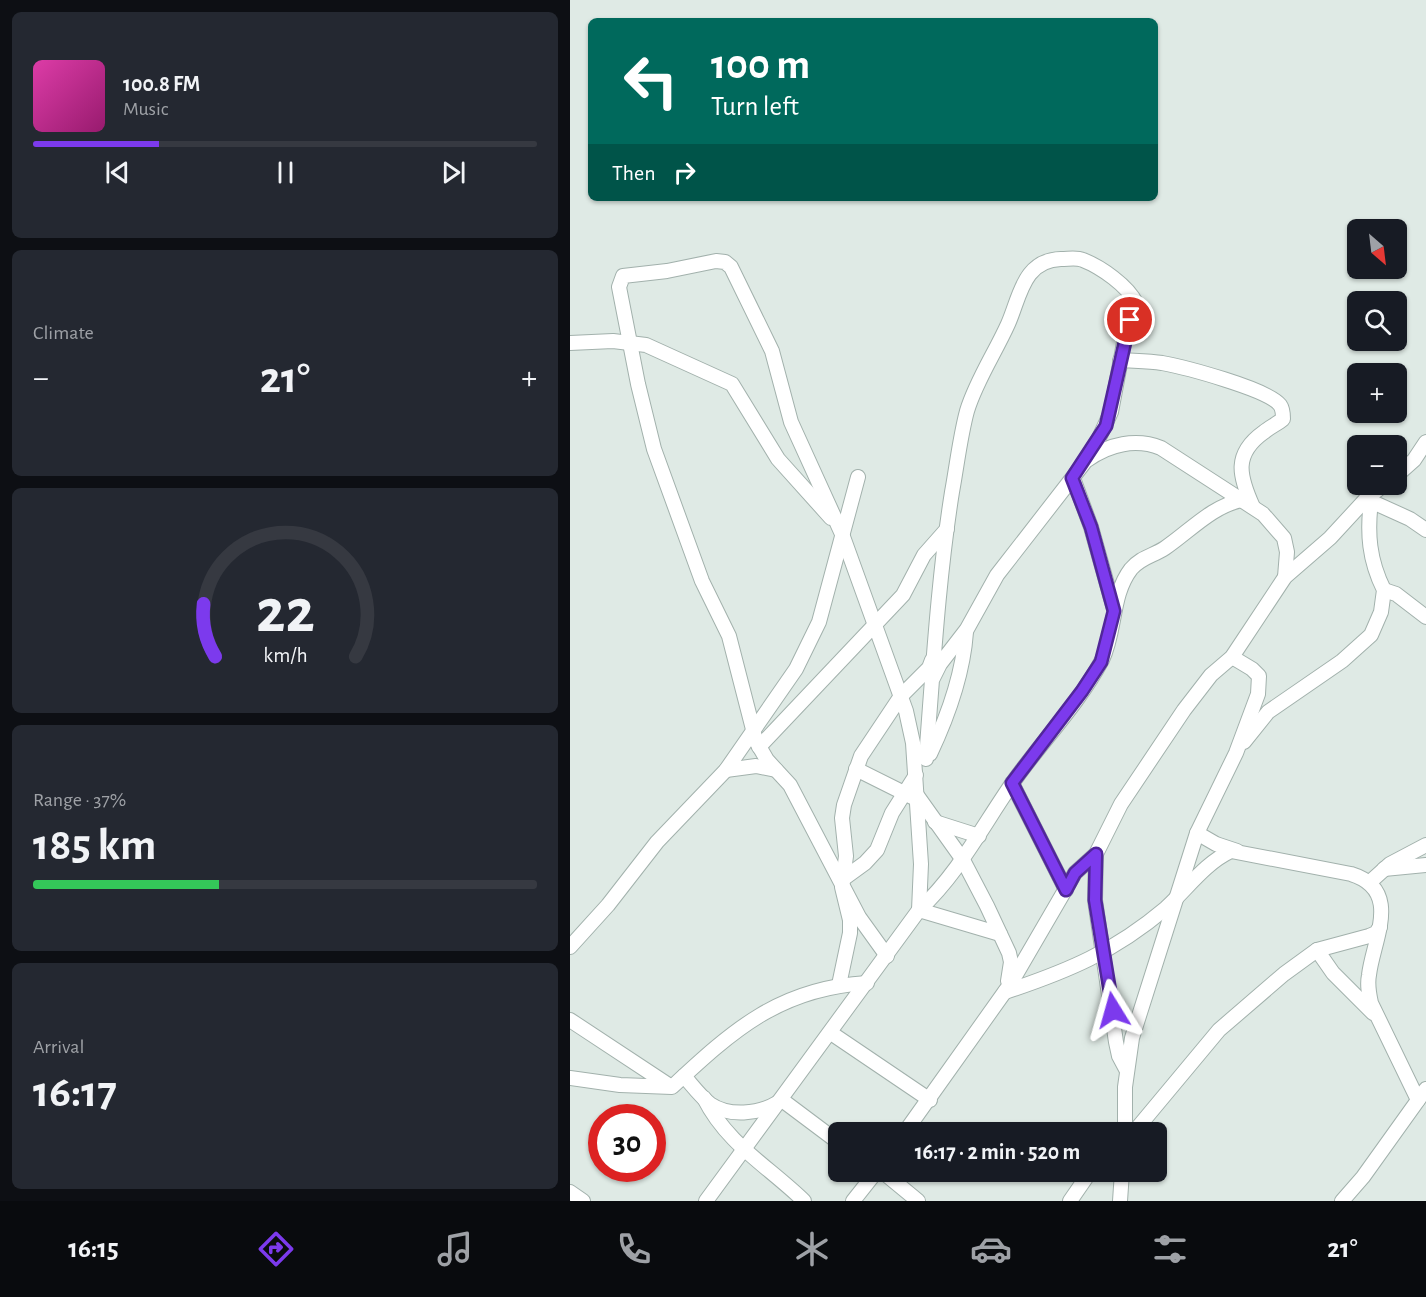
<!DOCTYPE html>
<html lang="en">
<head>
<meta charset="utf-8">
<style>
  body { margin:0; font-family:"Alegreya Sans",sans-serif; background:#242831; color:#f1f3f6; height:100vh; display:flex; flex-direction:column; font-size:22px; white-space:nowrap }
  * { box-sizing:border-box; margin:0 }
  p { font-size:20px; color:#9ea1a6 }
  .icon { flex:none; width:33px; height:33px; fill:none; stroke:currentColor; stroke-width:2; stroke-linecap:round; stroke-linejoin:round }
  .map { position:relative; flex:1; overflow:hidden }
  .details { display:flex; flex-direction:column; gap:12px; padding:12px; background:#0d0f14; width:570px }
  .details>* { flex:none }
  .top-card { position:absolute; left:18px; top:18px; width:570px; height:183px; border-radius:9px; box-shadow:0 2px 4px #0004; background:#00695c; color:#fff; overflow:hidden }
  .needle { width:39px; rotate:152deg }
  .controls { position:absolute; left:777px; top:219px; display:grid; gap:12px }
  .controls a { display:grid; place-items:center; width:60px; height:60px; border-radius:9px; background:#171b24; box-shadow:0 2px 4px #0004; font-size:30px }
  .speed { position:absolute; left:18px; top:1104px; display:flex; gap:12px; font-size:30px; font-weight:700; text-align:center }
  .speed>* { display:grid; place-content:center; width:78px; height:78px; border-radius:50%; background:#171b24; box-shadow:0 2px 4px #0004; line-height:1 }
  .speed .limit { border:9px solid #d22; background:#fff; color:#111 }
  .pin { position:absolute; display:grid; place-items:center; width:51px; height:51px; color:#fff; margin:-26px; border:3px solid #fff; border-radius:50%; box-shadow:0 2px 6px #0007 }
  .me { position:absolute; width:66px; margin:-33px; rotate:352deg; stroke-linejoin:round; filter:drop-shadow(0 0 4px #0008) }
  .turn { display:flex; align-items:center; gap:21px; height:126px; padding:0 24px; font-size:27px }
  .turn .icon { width:78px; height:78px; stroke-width:2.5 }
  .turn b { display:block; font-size:42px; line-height:51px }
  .then { display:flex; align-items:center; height:57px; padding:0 24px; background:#0003; gap:12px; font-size:22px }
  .big { font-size:45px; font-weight:700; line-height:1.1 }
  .details .widget { flex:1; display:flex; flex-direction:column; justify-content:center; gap:9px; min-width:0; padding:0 21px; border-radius:9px; background:#242831 }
  .details .dial { align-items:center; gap:0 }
  .dial svg { height:156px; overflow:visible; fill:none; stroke:#363941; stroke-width:7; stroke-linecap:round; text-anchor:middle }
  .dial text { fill:#f1f3f6; stroke:none }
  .song { display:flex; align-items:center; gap:18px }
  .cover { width:72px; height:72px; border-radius:9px; background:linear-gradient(135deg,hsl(320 70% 55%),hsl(320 70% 35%)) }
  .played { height:6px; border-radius:3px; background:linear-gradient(90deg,#7c3aed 25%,#363941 25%) }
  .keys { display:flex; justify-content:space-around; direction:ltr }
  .heat { display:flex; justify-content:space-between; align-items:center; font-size:33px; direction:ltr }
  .charge { height:9px; border-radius:4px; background:linear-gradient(90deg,#34c759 37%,#363941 0) }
  .trip { position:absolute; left:258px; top:1122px; width:339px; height:60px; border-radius:9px; background:#171b24; box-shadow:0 2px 4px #0004; font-weight:700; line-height:60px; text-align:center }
  .dock { display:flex; height:96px; justify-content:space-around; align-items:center; background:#090b0e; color:#9ea1a6 }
  .dock .icon { width:42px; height:42px }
  .dock .on { color:#7c3aed }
  .dock b { font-size:27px; color:#f1f3f6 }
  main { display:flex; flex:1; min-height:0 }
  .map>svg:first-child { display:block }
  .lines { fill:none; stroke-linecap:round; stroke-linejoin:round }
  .minor-casing { stroke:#a2b1ac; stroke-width:16 }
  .minor { stroke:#fff; stroke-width:14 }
  .route-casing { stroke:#51269a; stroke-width:15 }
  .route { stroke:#7c3aed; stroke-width:10 }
</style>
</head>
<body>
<main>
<section class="details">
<div class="widget">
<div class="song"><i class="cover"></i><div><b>100.8 FM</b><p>Music</p></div></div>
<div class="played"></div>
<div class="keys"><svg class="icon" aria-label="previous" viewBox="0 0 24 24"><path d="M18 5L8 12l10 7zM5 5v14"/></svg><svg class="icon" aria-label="pause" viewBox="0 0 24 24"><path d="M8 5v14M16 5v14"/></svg><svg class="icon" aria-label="next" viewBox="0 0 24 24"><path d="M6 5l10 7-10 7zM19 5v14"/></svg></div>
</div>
<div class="widget"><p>Climate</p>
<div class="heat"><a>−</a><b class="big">21°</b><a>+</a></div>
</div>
<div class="widget dial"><svg viewBox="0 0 100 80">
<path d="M14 69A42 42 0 1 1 86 69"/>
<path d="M14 69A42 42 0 0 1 8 42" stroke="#7c3aed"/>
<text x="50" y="56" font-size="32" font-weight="700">22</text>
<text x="50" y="72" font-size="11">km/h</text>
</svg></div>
<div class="widget"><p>Range · 37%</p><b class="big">185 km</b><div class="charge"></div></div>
<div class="widget"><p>Arrival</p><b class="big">16:17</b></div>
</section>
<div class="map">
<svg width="856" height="1201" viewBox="0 0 856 1201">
  <rect width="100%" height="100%" fill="#dfeae5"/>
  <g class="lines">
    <g class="minor-casing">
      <g id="minor">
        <path d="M0 343 43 341 76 345 162 384 208 459 261 518"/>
        <path d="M550 360C564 361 579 361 592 363 614 367 698 389 710 405 713 409 713 414 713 419 707 424 700 427 694 432 663 454 669 476 683 507"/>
        <path d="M517 460C539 444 566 438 591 448L693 514 714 538 717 552 715 577"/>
        <path d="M826 476 844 460 856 442"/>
        <path d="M503 478 521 527 544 609"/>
        <path d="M796 499 840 519 856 530"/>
        <path d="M814 590 826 594 856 617"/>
        <path d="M674 742 698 712 772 661 801 635 811 612 814 590C799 560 797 533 801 501"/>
        <path d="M189 747 333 595 354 555 377 529"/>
        <path d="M360 754C378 716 393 675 396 632"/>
        <path d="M356 759C363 670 368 580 382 492 387 465 390 437 397 411 406 381 425 353 438 324 450 297 453 260 491 259 499 259 506 257 513 260 531 267 558 286 566 303L556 332 541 412 529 438 514 463 427 575 397 629 370 664 362 680"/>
        <path d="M286 769 342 797"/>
        <path d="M156 770 186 766 206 770"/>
        <path d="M442 783 496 890"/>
        <path d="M346 794 393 860 417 906 439 953 441 962 438 981"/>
        <path d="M365 822 409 836"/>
        <path d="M627 833 646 844 667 851"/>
        <path d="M814 869 856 865"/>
        <path d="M273 879 295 863 307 850 322 813 346 775"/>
        <path d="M800 882 820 864 856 845"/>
        <path d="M349 910 430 934"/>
        <path d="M0 947 38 905 87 842 156 770 226 669 249 622 288 477"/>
        <path d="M747 950 763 973 803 1013"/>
        <path d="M317 956 289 917 220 785 197 760 186 741 159 636 132 581 84 449 68 384 49 287 53 276 97 271 146 261 155 262 161 267 202 351 221 422 272 534 336 711 343 743 351 864 349 910"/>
        <path d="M269 985 280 933V920L272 887 276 856 272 818 274 805 291 756 331 696 359 668 362 660"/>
        <path d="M435 992C498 971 544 952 596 908 617 889 635 863 661 851L781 874C833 890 803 940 799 975 797 985 799 994 801 1003L848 1100"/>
        <path d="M0 1020 100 1086"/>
        <path d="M261 1033 360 1100"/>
        <path d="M557 1071 549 1056 546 1042 525 900 526 854 551 804 614 710 641 675 662 657 715 577 760 538 796 499 815 484"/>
        <path d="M114 1076C122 1085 130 1096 140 1104 159 1117 189 1114 207 1103"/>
        <path d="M0 1078 50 1085 102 1087C163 1030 210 988 297 983"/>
        <path d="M134 1098C157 1144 198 1166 234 1201"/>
        <path d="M212 1100 268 1142"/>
        <path d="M335 1132 441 983 505 873 526 854"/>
        <path d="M555 1132V1087L562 1038 627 833 666 753 688 694 689 676 682 669 662 657"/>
        <path d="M564 1132 649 1030 714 974 747 950 799 936 806 933 810 927"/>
        <path d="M313 1172 348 1201"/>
        <path d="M0 1192 13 1201"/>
        <path d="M136 1201 349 910C390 872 414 823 446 778 474 739 509 703 532 660 546 631 541 595 561 569 571 557 583 556 595 548 620 531 642 506 672 500"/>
        <path d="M283 1201 306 1172"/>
        <path d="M500 1201 520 1172"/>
        <path d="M550 1201 552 1172"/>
        <path d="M772 1201 793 1177 856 1089"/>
      </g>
    </g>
    <use href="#minor" class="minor"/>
  </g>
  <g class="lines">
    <g class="route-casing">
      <path id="route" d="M543 1010 525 900 526 854 505 873 496 890 442 783 512 691 531 662 544 611 521 527 502 478 536 426 560 320"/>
    </g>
    <use href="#route" class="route"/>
  </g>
</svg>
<div class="controls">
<a><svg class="needle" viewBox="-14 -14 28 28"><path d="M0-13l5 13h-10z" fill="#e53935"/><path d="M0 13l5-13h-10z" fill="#9ea1a6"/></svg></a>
<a><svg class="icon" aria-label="search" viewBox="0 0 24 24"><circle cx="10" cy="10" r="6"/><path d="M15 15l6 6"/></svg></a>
<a>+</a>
<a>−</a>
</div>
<div class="speed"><div class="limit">30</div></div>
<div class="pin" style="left:560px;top:320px;background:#d93025"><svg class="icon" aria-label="arrive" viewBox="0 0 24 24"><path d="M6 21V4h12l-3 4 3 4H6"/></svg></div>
<svg class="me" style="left:543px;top:1010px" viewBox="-20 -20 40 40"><path d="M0-17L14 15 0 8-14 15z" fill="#7c3aed" stroke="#fff" stroke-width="4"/></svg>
<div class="trip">16:17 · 2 min · 520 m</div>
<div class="top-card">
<div class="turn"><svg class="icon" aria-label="left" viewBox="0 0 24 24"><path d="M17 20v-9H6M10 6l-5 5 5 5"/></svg><div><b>100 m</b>Turn left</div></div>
<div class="then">Then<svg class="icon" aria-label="right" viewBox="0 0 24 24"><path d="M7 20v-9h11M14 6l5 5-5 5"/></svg></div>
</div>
</div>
</main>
<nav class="dock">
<b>16:15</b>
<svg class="icon on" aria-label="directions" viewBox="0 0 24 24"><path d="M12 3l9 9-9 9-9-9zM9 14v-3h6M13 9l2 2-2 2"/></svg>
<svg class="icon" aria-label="music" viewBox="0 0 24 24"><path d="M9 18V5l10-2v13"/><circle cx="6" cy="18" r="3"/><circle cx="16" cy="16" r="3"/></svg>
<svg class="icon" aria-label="phone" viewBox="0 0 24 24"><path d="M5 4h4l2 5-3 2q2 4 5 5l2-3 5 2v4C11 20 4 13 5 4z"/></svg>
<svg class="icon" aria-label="climate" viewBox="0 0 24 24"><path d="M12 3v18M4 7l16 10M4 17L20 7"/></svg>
<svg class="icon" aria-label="car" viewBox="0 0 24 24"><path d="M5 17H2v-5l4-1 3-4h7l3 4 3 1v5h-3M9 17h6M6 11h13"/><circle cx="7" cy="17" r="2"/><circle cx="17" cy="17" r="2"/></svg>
<svg class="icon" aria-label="filters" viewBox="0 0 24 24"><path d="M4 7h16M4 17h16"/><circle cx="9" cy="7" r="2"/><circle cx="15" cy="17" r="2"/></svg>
<b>21°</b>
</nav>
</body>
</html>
